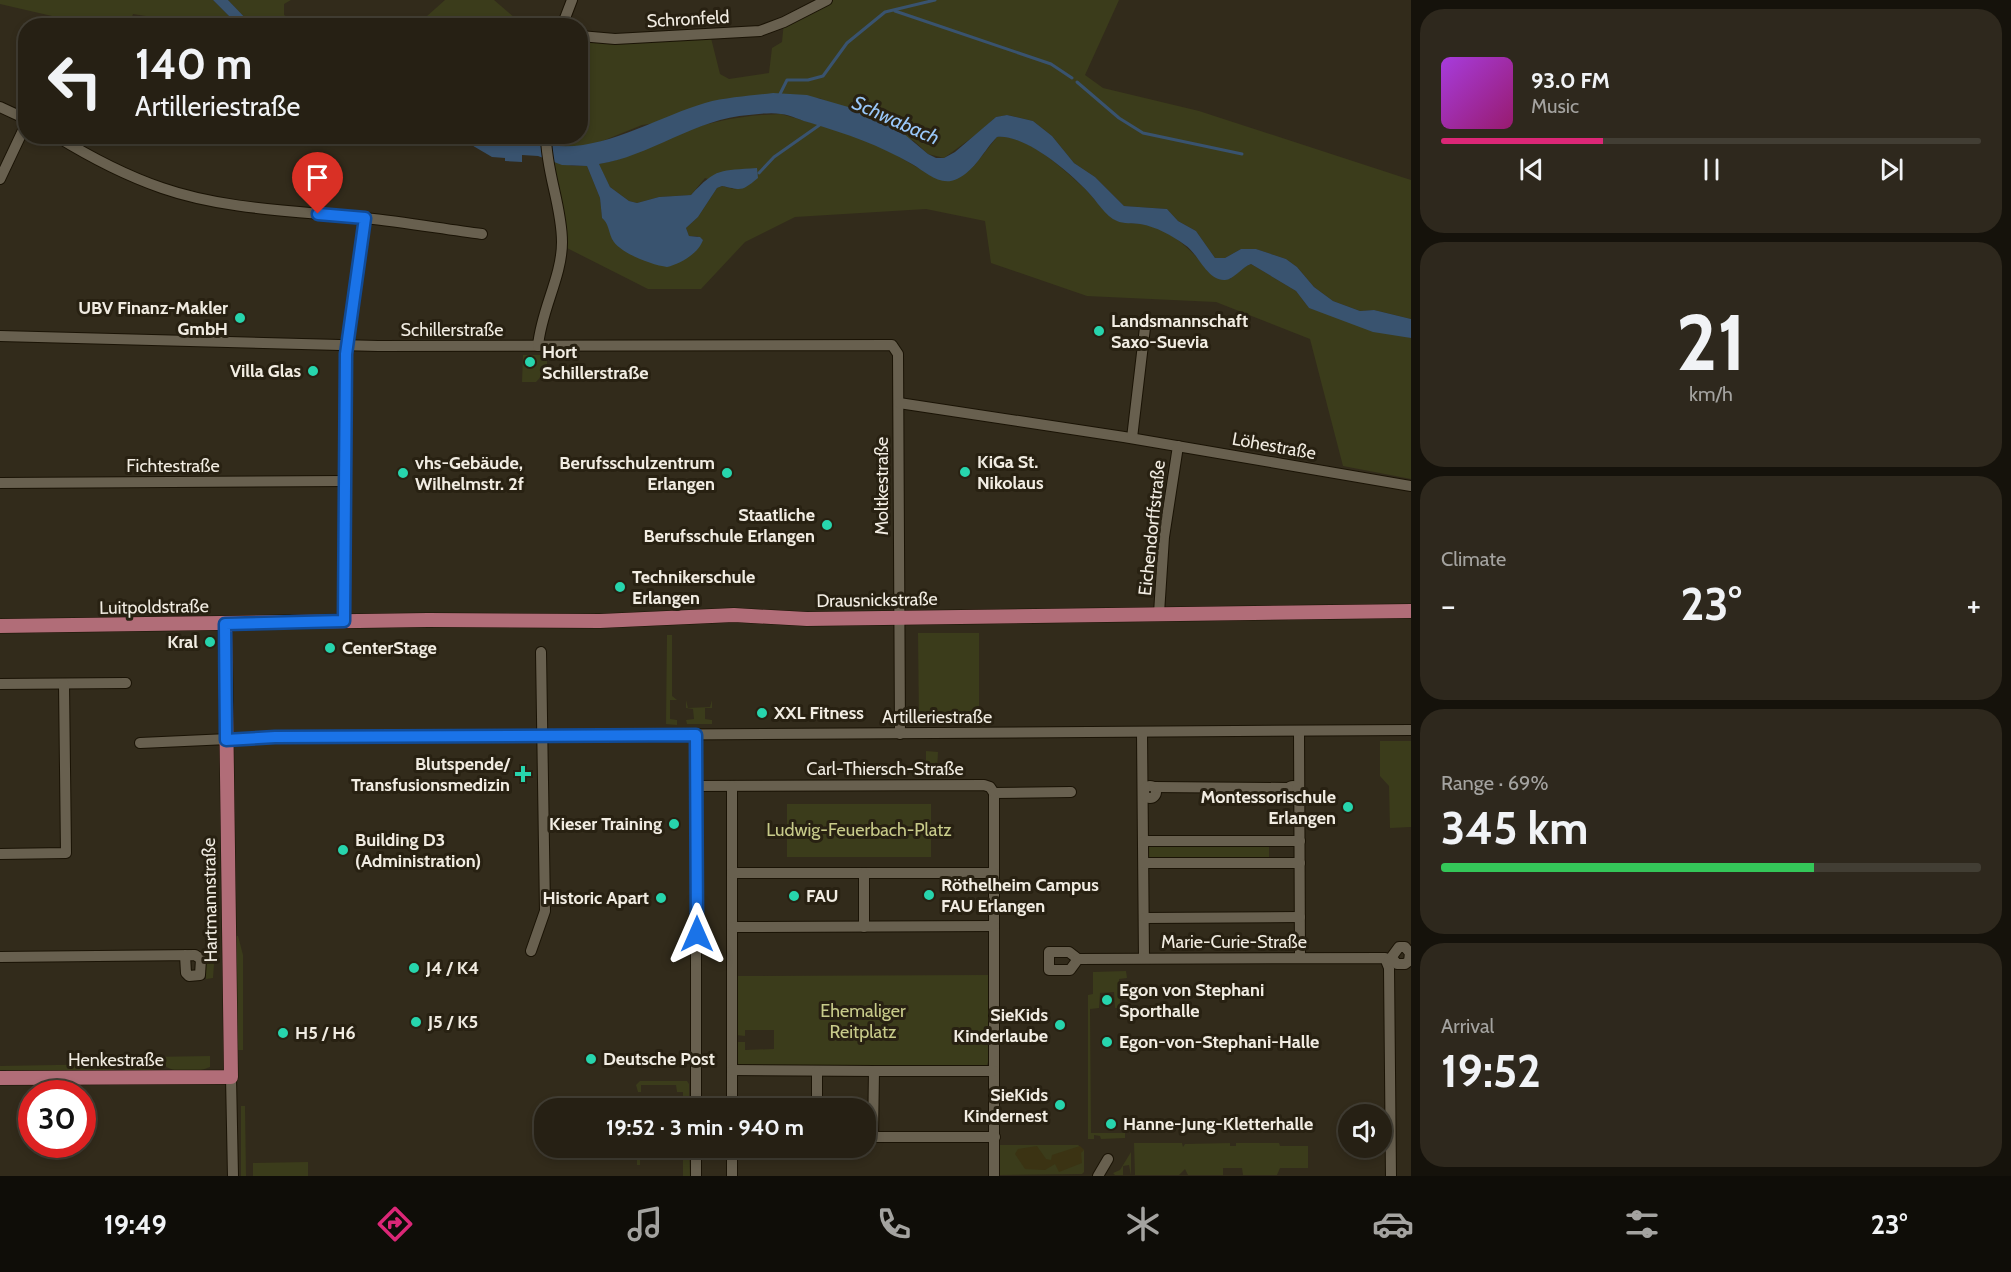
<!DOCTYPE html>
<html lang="en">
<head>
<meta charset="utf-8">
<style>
  body { margin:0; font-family:Cabin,sans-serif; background:#2e281d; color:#f1f3f6; height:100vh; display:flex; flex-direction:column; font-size:22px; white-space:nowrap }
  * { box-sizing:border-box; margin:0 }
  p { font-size:20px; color:#a4a3a0 }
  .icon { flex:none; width:33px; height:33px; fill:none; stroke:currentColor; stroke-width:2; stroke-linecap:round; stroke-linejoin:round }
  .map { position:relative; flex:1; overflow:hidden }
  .sheet { display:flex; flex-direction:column; gap:9px; padding:9px; background:#15120b; width:600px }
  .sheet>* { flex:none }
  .hud { position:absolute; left:18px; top:18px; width:570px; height:126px; border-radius:24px; box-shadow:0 3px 9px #0003,0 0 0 2px #423e34; background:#262014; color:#f1f3f6; overflow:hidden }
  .buttons { position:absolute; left:1338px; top:1104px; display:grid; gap:12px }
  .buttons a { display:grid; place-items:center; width:54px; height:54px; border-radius:50%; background:#262014; box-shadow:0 3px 9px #0003,0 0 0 2px #423e34; font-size:30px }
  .speed { position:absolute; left:18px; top:1080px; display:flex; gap:12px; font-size:30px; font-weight:700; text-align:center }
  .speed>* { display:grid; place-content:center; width:78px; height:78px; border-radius:50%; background:#262014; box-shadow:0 3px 9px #0003,0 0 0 2px #423e34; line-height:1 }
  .speed .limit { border:9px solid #d22; background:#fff; color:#111 }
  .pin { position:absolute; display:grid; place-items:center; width:51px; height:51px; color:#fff; margin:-62px -26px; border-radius:50% 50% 50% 0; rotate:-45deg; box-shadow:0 0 6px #0007 }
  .pin .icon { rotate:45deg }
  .me { position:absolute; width:66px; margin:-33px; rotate:0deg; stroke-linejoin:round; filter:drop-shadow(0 0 4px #0008) }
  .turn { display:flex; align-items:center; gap:21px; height:126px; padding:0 18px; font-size:27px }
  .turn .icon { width:78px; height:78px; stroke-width:2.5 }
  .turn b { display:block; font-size:42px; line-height:51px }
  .big { font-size:45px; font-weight:700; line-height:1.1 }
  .sheet .widget { flex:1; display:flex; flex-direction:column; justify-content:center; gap:9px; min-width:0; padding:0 21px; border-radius:24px; background:#2e281d }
  .sheet .dial { align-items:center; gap:0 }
  .dial b { font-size:78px; line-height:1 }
  .song { display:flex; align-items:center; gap:18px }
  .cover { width:72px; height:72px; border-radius:9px; background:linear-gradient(135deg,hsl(280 70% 55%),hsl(320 70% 35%)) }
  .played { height:6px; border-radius:3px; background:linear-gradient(90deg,#db2777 30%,#423e34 30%) }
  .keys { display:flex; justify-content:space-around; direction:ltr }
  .heat { display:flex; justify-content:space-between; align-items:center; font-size:33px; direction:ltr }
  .charge { height:9px; border-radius:4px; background:linear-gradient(90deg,#34c759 69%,#423e34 0) }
  .trip { position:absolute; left:534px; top:1098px; width:342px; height:60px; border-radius:24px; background:#262014; box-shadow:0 3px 9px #0003,0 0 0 2px #423e34; font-weight:700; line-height:60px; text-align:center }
  .tabs { display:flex; height:96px; justify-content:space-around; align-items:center; background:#0f0d08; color:#a4a3a0 }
  .tabs .icon { width:42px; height:42px }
  .tabs .current { color:#db2777 }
  .tabs b { font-size:27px; color:#f1f3f6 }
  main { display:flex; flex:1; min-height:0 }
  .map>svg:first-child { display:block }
  .green { fill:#3b3c1b }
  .sand { fill:#3b3313 }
  .water { fill:#39536f }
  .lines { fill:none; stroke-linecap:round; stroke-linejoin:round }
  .stream { stroke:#39536f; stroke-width:3 }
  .minor-casing { stroke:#1a1305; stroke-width:12 }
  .major-casing { stroke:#1a1305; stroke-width:15 }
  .minor { stroke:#68604f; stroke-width:10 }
  .major { stroke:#b16d78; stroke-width:14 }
  .route-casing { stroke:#114b97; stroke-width:15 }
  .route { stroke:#1a73e8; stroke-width:10 }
  .poi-dot { fill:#27d5ad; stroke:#282112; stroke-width:2 }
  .labels { text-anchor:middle; stroke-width:6; stroke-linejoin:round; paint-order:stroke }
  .street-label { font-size:18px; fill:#f1ece2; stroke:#282112 }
  .poi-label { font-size:18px; font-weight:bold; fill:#f1ece2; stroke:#282112; text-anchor:start }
  .park-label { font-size:18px; fill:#c8cb8a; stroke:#282112 }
  .water-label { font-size:20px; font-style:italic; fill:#9ac8fa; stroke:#282112 }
</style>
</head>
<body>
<main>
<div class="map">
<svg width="1411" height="1176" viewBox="0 0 1411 1176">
  <rect width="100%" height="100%" fill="#322b1b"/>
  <g class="green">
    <path d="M0 0H213L238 25H183V22L133 14 129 25H91L0 4Z"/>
    <path d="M228 0H291L284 4V15L300 25H252Z"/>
    <path d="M445 0H494L523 25H417Z"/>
    <path d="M827 0H1119L1085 75 1103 88 1199 111 1411 180V319L1374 310 1360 311 1333 301 1314 287 1297 267 1286 259 1256 249H1241L1225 258H1215L1196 231 1178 221 1167 209 1124 206 1095 177 1074 163 1052 136 1033 121 1008 115 996 117 981 131 944 158 928 154 914 141 819 98 642 125 595 144 565 148 528 141 522 137 580 136 581 38H711L720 74 729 79 769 73 772 48 782 42 784 22Z"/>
    <path d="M781 114 844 132 886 149 925 172 973 167 997 137C1026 134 1061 167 1082 186 1093 196 1102 210 1114 219 1123 225 1139 222 1150 226 1178 234 1195 255 1213 276L1230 279 1242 268 1251 264 1296 291 1309 308 1411 338V479L1343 466 1310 339 1216 302 1087 296 991 263 985 221 926 209 795 217 745 242 701 289H648L565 247 546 160 573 166H587L600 198 602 218 608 223 613 241 703 240 697 236H689L686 228 698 217 717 188 722 186 737 190 705 178 691 195 659 197 637 203 629 201 610 187 598 164C624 161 648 146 672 136 707 122 743 115 781 114Z"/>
    <path d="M523 355H547V370L536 382H522Z"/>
    <path d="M918 633H979V722L919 723Z"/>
    <path d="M667 635H672V696L677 700H670V719L677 720V725L666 724Z"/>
    <path d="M686 700 688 708 710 707 712 700V708H705V719L712 720V724H687L686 720 694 719 693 709 686 708Z"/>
    <path d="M1380 741H1411V827L1390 828 1389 786 1380 776Z"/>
    <path d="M926 751 938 752 937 770H926Z"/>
    <rect x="787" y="804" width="144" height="53"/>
    <path d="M1148 843H1269V860H1147Z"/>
    <path d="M235 936H238L243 955V1050H238Z"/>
    <path d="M206 950H215L213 978 206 979Z"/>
    <path d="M1126 971 1127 978 1119 979 1120 1003 1127 1004V1008H1115L1114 992 1100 993 1099 1008 1090 1009 1091 1133H1125V1138L1101 1139 1100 1136 1094 1135V1139H1088V995L1093 994V972Z"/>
    <path d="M988 975 990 1056 987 1065 983 1067 738 1066 737 1042H745V1050L774 1049V1030H745V1036L736 1035 737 976Z"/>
    <path d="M210 1056V1067C186 1077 169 1071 150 1057Z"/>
    <path d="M119 1058H128L111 1072 0 1070V1066L113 1064Z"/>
    <path d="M145 1063 154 1070H124L133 1064Z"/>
    <path d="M640 1081H687L689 1084V1108H683V1092H677L676 1085H641V1092H638L636 1085Z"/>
    <path d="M241 1106H245L246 1176H241Z"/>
    <path d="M1134 1143H1182L1183 1147 1185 1144 1230 1143V1146H1236V1143H1279L1280 1146H1308V1168H1280L1277 1175H1243L1242 1168H1223V1175H1188L1185 1169 1179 1175H1135Z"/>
    <path d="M999 1145H1078L1084 1150V1172L1082 1174 999 1175Z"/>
    <path d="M683 1148H689L690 1176H683Z"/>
    <path d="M637 1149H640V1155H668V1158H640V1165H637Z"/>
    <path d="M1131 1152V1175L1129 1165 1123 1166V1175H1115L1113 1173 1120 1170Z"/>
    <path d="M308 1162V1176H253V1163Z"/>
  </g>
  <path class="sand" d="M1037 1146 1046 1159 1051 1160 1052 1155 1080 1146 1084 1150 1081 1153 1082 1163 1059 1172 1055 1164 1045 1170 1025 1169 1015 1154 1018 1149Z"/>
  <g class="water">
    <path d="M213 0H228L252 25H238Z"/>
    <path d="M773 93 807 95 862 111 891 123 928 154 936 158H944L955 152 996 117 1007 115 1033 121 1052 136 1074 163 1095 177 1124 206 1167 209 1178 221 1196 231 1215 258H1225L1241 249H1256L1286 259 1297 267 1314 287 1333 301 1360 311 1374 310 1411 319V338L1373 332 1309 308 1296 291 1251 264C1242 267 1233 280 1225 280 1207 281 1198 253 1185 245 1171 235 1157 227 1140 224 1133 223 1123 224 1117 221 1106 217 1096 200 1088 192 1069 172 1025 134 997 137 983 151 976 170 957 179 940 187 926 172 912 164 879 145 847 134 811 123 802 121 791 115 781 114 771 112 759 114 749 115 697 118 648 157 599 164L610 187 629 201 637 203 659 197 691 195C717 167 720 171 757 168L758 178C741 192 742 190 722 186L717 188 698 217 686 228 689 236 700 237 703 240C698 254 680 264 667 267 652 265 619 253 612 239 608 230 609 224 602 218L600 198 587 166 562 165 538 156 522 155V162L505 161V158L492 157 458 137H476L481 139 522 137 537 142 538 137 539 142C589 160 656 117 705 103 727 97 751 96 773 93Z"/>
  </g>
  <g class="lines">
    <g class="stream">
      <path d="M895 11 1051 64 1072 78"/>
      <path d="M1077 82 1119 118 1143 133 1242 154"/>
      <path d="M779 96 787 80H808L823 76 847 43 885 12 935 0"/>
      <path d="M759 173 774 157 821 124"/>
    </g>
    <g class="minor-casing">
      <g id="minor">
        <path d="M562 26 572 0"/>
        <path d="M580 36 615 39 760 31 784 22 827 0"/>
        <path d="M0 107 26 119"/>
        <path d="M56 136C90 157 124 175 162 188 225 210 299 211 365 218 404 222 443 229 482 234"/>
        <path d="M0 179 26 124"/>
        <path d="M0 336 378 346 892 345 898 354 900 734"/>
        <path d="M538 346C541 310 562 277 562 242 562 206 546 172 546 136"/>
        <path d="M899 403 1124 437 1411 486"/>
        <path d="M1132 438 1146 319"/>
        <path d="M0 483 346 481"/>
        <path d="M1159 613 1164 537 1178 446"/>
        <path d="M344 622 347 354 365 218"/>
        <path d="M0 684 126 683"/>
        <path d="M1299 731 1300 958"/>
        <path d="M1142 733 1144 958"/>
        <path d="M696 735V1108"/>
        <path d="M140 743 275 737 1411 730"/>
        <circle cx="1293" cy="792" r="6"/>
        <circle cx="1150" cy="792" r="6"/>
        <path d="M696 786 984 785 990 787 994 793"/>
        <path d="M732 786V1108"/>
        <path d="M1154 787 1288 788"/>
        <path d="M994 793V1176"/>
        <path d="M994 793 1071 792"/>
        <path d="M1144 841H1300"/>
        <path d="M0 854 66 853 64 684"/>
        <path d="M1144 863H1300"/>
        <path d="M732 873H994"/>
        <path d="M1144 918 1300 917"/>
        <path d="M732 927 994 926"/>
        <path d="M864 927V873"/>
        <path d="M531 951 545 911 541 652"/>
        <path d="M1049 952H1069L1078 959 1070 970H1049Z"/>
        <path d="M0 957 195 955 201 959 200 975 189 976 186 973 185 955"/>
        <path d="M1078 959 1385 958 1389 968 1391 1176"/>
        <path d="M1388 962 1399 947H1405L1410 953 1409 961 1405 964H1397L1393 959"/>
        <path d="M732 1070 874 1071"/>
        <path d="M994 1071H874L873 1137H995"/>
        <path d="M231 1077 233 1176"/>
        <path d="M817 1108V1071"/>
        <path d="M732 1148V1176"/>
        <path d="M696 1176V1148"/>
        <path d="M1098 1176 1108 1159"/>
      </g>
    </g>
    <g class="major-casing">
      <g id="major">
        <path d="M0 626 428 620 600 621 734 615 807 619 1411 611"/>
        <path d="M0 1078 231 1077 225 624"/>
      </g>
    </g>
    <use href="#minor" class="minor"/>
    <use href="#major" class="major"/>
  </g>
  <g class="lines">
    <g class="route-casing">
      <path id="route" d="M318 214 365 218 346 354 344 621 225 624 226 740 275 737 696 735 697 934"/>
    </g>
    <use href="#route" class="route"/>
  </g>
  <g class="poi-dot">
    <circle cx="240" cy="318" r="6"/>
    <circle cx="1099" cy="331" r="6"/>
    <circle cx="530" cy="362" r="6"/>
    <circle cx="313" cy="371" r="6"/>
    <circle cx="965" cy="472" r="6"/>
    <circle cx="403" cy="473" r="6"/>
    <circle cx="727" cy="473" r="6"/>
    <circle cx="827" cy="525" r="6"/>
    <circle cx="620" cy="587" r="6"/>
    <circle cx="210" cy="642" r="6"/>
    <circle cx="330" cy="648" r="6"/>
    <circle cx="762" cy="713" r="6"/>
    <path d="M520 765h6v6h6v6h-6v6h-6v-6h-6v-6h6z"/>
    <circle cx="1348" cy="807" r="6"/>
    <circle cx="674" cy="824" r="6"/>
    <circle cx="343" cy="850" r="6"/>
    <circle cx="929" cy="895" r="6"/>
    <circle cx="794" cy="896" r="6"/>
    <circle cx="661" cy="898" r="6"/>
    <circle cx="414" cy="968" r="6"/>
    <circle cx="1107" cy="1000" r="6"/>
    <circle cx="416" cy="1022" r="6"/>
    <circle cx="1060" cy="1025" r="6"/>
    <circle cx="283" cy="1033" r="6"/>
    <circle cx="1107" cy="1042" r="6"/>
    <circle cx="591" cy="1059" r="6"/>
    <circle cx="1060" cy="1105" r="6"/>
    <circle cx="1111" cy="1124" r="6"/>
  </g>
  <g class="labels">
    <g class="street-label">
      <text transform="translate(688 19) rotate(-3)" y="6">Schronfeld</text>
      <text x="452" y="336">Schillerstraße</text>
      <text transform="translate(1274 446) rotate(10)" y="6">Löhestraße</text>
      <text x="173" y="472">Fichtestraße</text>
      <text transform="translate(882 486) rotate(-90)" y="6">Moltkestraße</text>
      <text transform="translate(1152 528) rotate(-84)" y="6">Eichendorffstraße</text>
      <text transform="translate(877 600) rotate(-1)" y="6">Drausnickstraße</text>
      <text transform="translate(154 607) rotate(-1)" y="6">Luitpoldstraße</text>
      <text x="937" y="723">Artilleriestraße</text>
      <text x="885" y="775">Carl-Thiersch-Straße</text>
      <text transform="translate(210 900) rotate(-91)" y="6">Hartmannstraße</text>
      <text x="1234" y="948">Marie-Curie-Straße</text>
      <text x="116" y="1066">Henkestraße</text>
    </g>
    <g class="poi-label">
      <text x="228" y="314" text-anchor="end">UBV Finanz-Makler<tspan x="228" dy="21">GmbH</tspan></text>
      <text x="1111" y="327">Landsmannschaft<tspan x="1111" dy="21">Saxo-Suevia</tspan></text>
      <text x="542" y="358">Hort<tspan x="542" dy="21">Schillerstraße</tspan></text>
      <text x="301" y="377" text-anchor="end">Villa Glas</text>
      <text x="977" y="468">KiGa St.<tspan x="977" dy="21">Nikolaus</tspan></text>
      <text x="415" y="469">vhs-Gebäude,<tspan x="415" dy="21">Wilhelmstr. 2f</tspan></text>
      <text x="715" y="469" text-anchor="end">Berufsschulzentrum<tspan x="715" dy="21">Erlangen</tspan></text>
      <text x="815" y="521" text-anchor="end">Staatliche<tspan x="815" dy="21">Berufsschule Erlangen</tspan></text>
      <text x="632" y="583">Technikerschule<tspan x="632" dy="21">Erlangen</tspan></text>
      <text x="198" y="648" text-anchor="end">Kral</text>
      <text x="342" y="654">CenterStage</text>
      <text x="774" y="719">XXL Fitness</text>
      <text x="510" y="770" text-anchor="end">Blutspende/<tspan x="510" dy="21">Transfusionsmedizin</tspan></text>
      <text x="1336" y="803" text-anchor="end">Montessorischule<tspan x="1336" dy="21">Erlangen</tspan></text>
      <text x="662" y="830" text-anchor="end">Kieser Training</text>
      <text x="355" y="846">Building D3<tspan x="355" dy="21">(Administration)</tspan></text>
      <text x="941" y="891">Röthelheim Campus<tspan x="941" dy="21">FAU Erlangen</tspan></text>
      <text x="806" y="902">FAU</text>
      <text x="649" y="904" text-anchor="end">Historic Apart</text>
      <text x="426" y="974">J4 / K4</text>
      <text x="1119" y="996">Egon von Stephani<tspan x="1119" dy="21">Sporthalle</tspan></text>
      <text x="1048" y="1021" text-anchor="end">SieKids<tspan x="1048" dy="21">Kinderlaube</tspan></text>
      <text x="428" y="1028">J5 / K5</text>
      <text x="295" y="1039">H5 / H6</text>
      <text x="1119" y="1048">Egon-von-Stephani-Halle</text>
      <text x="603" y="1065">Deutsche Post</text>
      <text x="1048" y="1101" text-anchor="end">SieKids<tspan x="1048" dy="21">Kindernest</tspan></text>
      <text x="1123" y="1130">Hanne-Jung-Kletterhalle</text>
    </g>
    <g class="park-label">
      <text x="859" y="836">Ludwig-Feuerbach-Platz</text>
      <text x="863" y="1017">Ehemaliger<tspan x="863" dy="21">Reitplatz</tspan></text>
    </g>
    <g class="water-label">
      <text transform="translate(896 120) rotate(24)" y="7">Schwabach</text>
    </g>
  </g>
</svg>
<div class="buttons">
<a><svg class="icon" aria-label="sound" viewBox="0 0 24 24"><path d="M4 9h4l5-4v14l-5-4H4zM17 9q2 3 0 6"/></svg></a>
</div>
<div class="speed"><div class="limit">30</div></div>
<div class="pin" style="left:318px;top:214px;background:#d93025"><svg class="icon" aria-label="arrive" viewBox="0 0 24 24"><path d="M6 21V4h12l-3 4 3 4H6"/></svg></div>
<svg class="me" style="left:697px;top:934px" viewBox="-20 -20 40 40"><path d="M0-17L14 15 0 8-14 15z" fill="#1a73e8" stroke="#fff" stroke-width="4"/></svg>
<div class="trip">19:52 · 3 min · 940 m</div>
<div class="hud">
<div class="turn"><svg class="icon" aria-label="left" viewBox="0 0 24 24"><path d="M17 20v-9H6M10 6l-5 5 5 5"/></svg><div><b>140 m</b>Artilleriestraße</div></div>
</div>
</div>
<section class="sheet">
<div class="widget">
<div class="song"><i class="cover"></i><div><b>93.0 FM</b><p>Music</p></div></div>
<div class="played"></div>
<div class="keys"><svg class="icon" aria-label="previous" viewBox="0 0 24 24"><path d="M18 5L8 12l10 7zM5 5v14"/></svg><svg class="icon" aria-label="pause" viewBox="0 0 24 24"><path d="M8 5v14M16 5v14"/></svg><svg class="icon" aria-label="next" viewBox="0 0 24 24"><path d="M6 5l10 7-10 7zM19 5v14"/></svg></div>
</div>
<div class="widget dial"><b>21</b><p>km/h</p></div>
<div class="widget"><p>Climate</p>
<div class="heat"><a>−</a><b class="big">23°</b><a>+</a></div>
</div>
<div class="widget"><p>Range · 69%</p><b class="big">345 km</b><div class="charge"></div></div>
<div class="widget"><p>Arrival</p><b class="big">19:52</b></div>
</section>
</main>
<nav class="tabs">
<b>19:49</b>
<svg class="icon current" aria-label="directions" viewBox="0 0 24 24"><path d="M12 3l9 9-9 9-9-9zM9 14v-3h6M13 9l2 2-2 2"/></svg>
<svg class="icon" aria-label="music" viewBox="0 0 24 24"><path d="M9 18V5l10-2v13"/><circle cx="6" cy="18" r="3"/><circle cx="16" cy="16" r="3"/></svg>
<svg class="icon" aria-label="phone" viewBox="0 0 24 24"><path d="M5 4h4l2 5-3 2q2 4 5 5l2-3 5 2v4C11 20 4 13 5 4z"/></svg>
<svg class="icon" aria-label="climate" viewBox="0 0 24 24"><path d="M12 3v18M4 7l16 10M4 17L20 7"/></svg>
<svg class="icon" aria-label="car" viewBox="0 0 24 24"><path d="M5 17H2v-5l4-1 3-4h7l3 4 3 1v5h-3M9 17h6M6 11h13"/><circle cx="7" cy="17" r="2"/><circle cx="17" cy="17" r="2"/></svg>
<svg class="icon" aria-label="filters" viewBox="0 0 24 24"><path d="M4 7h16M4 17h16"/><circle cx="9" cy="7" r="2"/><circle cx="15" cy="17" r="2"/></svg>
<b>23°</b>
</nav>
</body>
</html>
